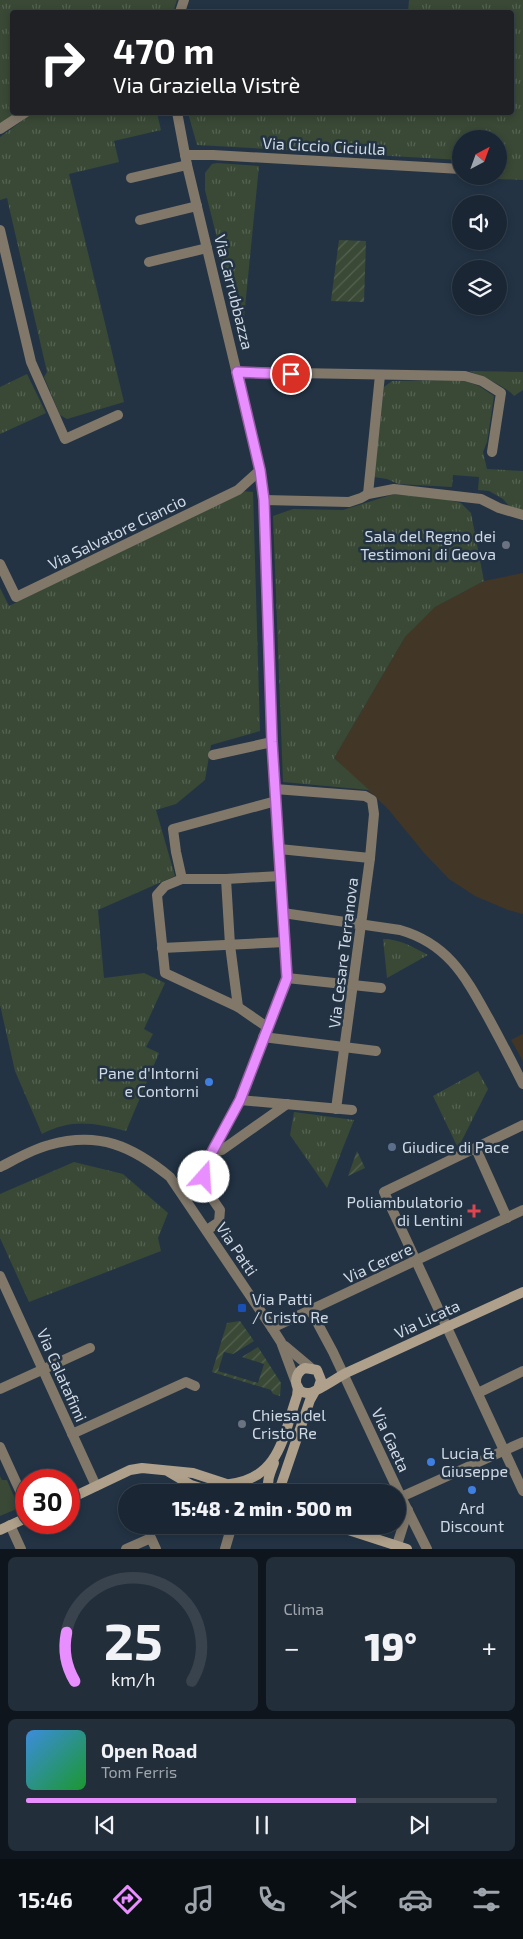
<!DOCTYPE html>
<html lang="it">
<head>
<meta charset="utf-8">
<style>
  body { margin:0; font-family:"Exo 2",sans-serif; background:#232e3b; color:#f1f3f6; height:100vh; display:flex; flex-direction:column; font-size:19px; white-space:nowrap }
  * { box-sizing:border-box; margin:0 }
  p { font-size:16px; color:#9fa5ac }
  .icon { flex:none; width:28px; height:28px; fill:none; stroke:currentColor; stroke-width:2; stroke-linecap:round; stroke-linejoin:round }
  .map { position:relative; height:1549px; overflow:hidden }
  .sheet { display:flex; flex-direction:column; gap:8px; padding:8px; background:#0e151c; flex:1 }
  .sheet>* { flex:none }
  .guide { position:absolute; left:10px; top:10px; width:504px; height:105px; border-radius:5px; box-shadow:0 2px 8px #0003,0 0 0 1px #38434e; background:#202124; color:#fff; overflow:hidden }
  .needle { width:32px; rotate:41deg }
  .fabs { position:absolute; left:452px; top:130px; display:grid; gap:10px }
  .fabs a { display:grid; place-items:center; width:55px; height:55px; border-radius:50%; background:#1a2633; box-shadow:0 2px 8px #0003,0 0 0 1px #38434e; font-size:25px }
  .speed { position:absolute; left:15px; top:1469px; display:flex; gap:10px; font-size:25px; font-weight:700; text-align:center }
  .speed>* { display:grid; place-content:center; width:65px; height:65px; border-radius:50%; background:#1a2633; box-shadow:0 2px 8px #0003,0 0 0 1px #38434e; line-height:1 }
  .speed .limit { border:8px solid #d22; background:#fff; color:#111 }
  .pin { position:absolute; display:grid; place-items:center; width:42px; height:42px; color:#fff; margin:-21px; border:2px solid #fff; border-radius:50%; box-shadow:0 1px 5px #0007 }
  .me { position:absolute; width:55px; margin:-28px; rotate:19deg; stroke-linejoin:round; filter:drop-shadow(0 0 4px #0008) }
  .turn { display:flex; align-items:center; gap:18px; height:105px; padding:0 20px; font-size:22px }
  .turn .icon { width:65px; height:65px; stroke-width:2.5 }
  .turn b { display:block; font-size:35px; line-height:42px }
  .big { font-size:38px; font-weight:800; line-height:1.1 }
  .sheet .tile { flex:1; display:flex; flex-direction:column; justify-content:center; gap:8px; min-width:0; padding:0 18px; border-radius:8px; background:#232e3b }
  .sheet .dial { align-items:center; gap:0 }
  .dial svg { height:130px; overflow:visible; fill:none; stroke:#38434e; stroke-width:7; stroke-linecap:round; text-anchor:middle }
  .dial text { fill:#f1f3f6; stroke:none }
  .song { display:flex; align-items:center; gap:15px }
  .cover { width:60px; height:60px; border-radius:8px; background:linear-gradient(135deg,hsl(210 70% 55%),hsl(130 70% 35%)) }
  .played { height:5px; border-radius:2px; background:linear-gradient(90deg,#e88eff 70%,#38434e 70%) }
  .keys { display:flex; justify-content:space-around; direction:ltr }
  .heat { display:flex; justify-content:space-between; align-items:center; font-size:28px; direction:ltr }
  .sheet .tiles { flex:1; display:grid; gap:8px; grid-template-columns:1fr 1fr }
  .tile:last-child { grid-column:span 2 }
  .trip { position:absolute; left:118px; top:1484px; width:288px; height:50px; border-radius:25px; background:#1a2633; box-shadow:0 2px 8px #0003,0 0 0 1px #38434e; font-weight:800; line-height:50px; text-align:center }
  .menu { display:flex; height:80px; justify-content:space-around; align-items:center; background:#0a0f14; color:#9fa5ac }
  .menu .icon { width:35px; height:35px }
  .menu .current { color:#e88eff }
  .menu b { font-size:22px; color:#f1f3f6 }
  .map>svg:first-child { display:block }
  .education { fill:#423727 }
  .grass { fill:url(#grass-tufts) }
  .park { fill:#394935 }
  .garden { fill:url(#garden-furrows) }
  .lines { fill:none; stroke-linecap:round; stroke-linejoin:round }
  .street { stroke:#81786a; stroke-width:10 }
  .secondary { stroke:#aea08a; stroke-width:10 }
  .route-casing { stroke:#975ca6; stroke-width:12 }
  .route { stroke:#e88eff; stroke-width:9 }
  .worship-dot { fill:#6b7280; stroke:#233344; stroke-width:2 }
  .shop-dot { fill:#3f7fe0; stroke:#233344; stroke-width:2 }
  .service-dot { fill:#5c6f8a; stroke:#233344; stroke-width:2 }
  .health-dot { fill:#e0444e; stroke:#233344; stroke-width:2 }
  .transit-dot { fill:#1a4fb4; stroke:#233344; stroke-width:2 }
  .labels { text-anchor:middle; stroke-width:5; stroke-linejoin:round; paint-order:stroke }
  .street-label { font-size:16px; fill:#cfd9e4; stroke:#233344 }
  .poi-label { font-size:16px; fill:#cfd9e4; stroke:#233344; text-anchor:start }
</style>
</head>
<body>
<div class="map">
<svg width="523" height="1549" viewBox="0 0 523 1549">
  <defs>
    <pattern id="grass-tufts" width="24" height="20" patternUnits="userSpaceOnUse" patternTransform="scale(1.25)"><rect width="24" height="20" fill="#394935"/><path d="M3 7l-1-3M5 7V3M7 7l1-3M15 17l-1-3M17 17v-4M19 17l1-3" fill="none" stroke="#556352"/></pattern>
    <pattern id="garden-furrows" width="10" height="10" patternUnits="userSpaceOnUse" patternTransform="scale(1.25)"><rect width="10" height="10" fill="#394935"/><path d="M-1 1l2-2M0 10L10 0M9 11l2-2" fill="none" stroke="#556352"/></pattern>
  </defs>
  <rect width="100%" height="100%" fill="#233344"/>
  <g class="education">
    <path d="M523 573V914L508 910 475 896 449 879 425 854 388 809 334 758 405 637 435 607 484 581Z"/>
    <path d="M523 1034V1061L511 1040Z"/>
  </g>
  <g class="grass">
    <path d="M0 0H177L173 12H12V112L17 113 0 124Z"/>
    <path d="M409 0H523V180L476 178V176H499V139H461V160L197 145 188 113 511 112V12H408Z"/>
    <path d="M37 113H157L161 130 114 141 119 162 69 174 124 402 67 419 60 415 44 377 47 372 7 198 0 200V137L30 115Z"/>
    <path d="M217 163 259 166 242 338 205 190V173L212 164Z"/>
    <path d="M469 371 523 372V390L514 396C506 386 482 377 469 371Z"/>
    <path d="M27 374 46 413 0 434V387Z"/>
    <path d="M463 380 479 386 494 396 487 442 483 452 487 469 523 471V512L511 508 503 499 489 491 478 490 479 477 453 475 452 487 398 484 387 479 374 477 384 387 392 381Z"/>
    <path d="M242 491 253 492 260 731 211 745 205 780 176 804 156 810 175 876 98 910 104 978 144 973 165 983 144 1029 153 1034 146 1047 159 1053 126 1131C95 1123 72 1118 42 1134L15 1071 0 1005V588L9 606Z"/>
    <path d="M394 494 441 498 461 503 471 513 484 581 435 607 405 637 334 758 369 790 283 782 273 516 293 509 343 510Z"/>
    <path d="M383 939C400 939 413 947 428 955L387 978Z"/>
    <path d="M478 1071 488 1089 458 1148 433 1096Z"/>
    <path d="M294 1112 354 1120 327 1188 290 1135Z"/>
    <path d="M74 1162 123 1174 168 1213 158 1238 161 1251 29 1302 0 1238V1194Z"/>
  </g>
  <path class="park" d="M0 1476 2 1480H7L19 1508 0 1516Z"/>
  <g class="garden">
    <path d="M339 240 366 241 364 302 331 301Z"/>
    <path d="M357 1151 365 1168 348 1176Z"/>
    <path d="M240 1321 254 1341 233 1354 224 1352 218 1371 258 1383 264 1364 242 1357 258 1347 281 1383 280 1396 273 1394 271 1390 212 1372 227 1323Z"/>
  </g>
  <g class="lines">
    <g class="street">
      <path d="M180 12 184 0"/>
      <path d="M177 112 187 165 260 470 264 500 272 742 287 978 240 1100 206 1163 203 1177 207 1191 220 1210 219 1222 207 1230"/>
      <path d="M0 129 26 112"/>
      <path d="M185 155H213L461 169"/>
      <path d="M131 178 187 165"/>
      <path d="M140 220 197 206"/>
      <path d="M0 230 31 362 65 439 118 415"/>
      <path d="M149 262 207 248"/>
      <path d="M237 372 465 376 482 381 501 393 492 452"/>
      <path d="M368 494 380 375"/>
      <path d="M264 500 349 502 361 498 368 494 394 489 481 499 499 508 523 515"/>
      <path d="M0 564 16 597 238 490 260 470"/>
      <path d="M213 755 272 742"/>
      <path d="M275 789 365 796 372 800 374 814 370 858 336 1109"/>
      <path d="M279 849 370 858"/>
      <path d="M182 879 176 852 173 829 276 801"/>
      <path d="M226 879 230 945 238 1007"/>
      <path d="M283 913 400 930C449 944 466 978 489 1019 501 1041 512 1062 523 1084"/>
      <path d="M162 948 285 942"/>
      <path d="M287 978 381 988"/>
      <path d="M267 1027 238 1007 165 973 157 895 165 886 182 879H226L280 876"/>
      <path d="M263 1037 376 1051"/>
      <path d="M240 1100 352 1110"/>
      <path d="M523 1125 384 1192 523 1491"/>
      <path d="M476 1149 507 1218"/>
      <path d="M211 1153 222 1150 287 1104"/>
      <path d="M0 1167C16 1159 33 1149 49 1145 99 1131 132 1146 170 1177L272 1328 281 1342 295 1380"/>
      <path d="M0 1276 96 1486"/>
      <path d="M311 1311 333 1352 401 1497 523 1442"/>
      <path d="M272 1328 523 1210"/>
      <path d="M285 1346 310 1367"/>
      <path d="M0 1389 90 1348"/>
      <path d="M478 1393 523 1371"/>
      <path d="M72 1434 186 1382 195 1386"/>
      <path d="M0 1447 26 1504"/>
      <path d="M401 1497 427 1549"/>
      <path d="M10 1525 21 1549"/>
      <path d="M397 1545 408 1510"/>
      <path d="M126 1549 151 1538 156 1549"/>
      <path d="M225 1549 232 1525"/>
    </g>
    <g class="secondary">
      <path d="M318 1389 321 1380 317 1370 305 1368C292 1373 293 1394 309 1393 315 1393 338 1377 346 1373 405 1346 464 1319 523 1292"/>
      <path d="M169 1472 191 1485 213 1492"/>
      <path d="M230 1484C280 1478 283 1436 297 1396L298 1387"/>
      <path d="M269 1492C266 1482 270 1473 274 1463"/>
      <path d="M281 1492V1485L310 1400 315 1391"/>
      <path d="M69 1499 130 1470 142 1468 193 1473 251 1492"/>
      <path d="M307 1525 336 1526"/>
      <path d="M333 1525 407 1549"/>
      <path d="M0 1530 26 1518"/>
    </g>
  </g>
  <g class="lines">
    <g class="route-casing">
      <path id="route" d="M204 1177 206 1163 240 1100 287 978 272 742 264 500 260 470 237 372 291 374"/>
    </g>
    <use href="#route" class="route"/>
  </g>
  <g class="worship-dot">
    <circle cx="506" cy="545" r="5"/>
    <circle cx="242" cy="1424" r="5"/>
  </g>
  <g class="shop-dot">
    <circle cx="209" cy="1082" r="5"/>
    <circle cx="431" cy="1462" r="5"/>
    <circle cx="472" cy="1490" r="5"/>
  </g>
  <circle class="service-dot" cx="392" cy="1147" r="5"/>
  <path class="health-dot" d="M471.5 1203.5h5v5h5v5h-5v5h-5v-5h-5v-5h5z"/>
  <rect class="transit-dot" x="237" y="1303" width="10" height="10" rx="2.5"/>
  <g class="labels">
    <g class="street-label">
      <text transform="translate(324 146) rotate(3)" y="6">Via Ciccio Ciciulla</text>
      <text transform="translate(234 292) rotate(76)" y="6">Via Carrubbazza</text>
      <text transform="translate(117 532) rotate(-26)" y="6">Via Salvatore Ciancio</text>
      <text transform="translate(343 953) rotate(-83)" y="6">Via Cesare Terranova</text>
      <text transform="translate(237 1249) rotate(56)" y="6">Via Patti</text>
      <text transform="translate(378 1263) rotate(-25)" y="6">Via Cerere</text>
      <text transform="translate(427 1319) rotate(-25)" y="6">Via Licata</text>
      <text transform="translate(62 1375) rotate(66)" y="6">Via Calatafimi</text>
      <text transform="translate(391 1440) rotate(65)" y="6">Via Gaeta</text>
    </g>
    <g class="poi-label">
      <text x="496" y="542" text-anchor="end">Sala del Regno dei<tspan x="496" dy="18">Testimoni di Geova</tspan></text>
      <text x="199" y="1079" text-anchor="end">Pane d'Intorni<tspan x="199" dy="18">e Contorni</tspan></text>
      <text x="402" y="1153">Giudice di Pace</text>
      <text x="463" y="1208" text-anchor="end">Poliambulatorio<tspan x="463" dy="18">di Lentini</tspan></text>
      <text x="252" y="1305">Via Patti<tspan x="252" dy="18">/ Cristo Re</tspan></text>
      <text x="252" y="1421">Chiesa del<tspan x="252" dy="18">Cristo Re</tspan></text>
      <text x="441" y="1459">Lucia &amp;<tspan x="441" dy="18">Giuseppe</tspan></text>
      <text x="472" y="1514" text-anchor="middle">Ard<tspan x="472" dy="18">Discount</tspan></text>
    </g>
  </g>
</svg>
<div class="fabs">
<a><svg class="needle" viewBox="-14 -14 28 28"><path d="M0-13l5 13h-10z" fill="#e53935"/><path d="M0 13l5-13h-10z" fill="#9fa5ac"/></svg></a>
<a><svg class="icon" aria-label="sound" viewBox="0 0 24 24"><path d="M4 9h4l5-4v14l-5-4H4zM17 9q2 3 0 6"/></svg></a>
<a><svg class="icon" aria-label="layers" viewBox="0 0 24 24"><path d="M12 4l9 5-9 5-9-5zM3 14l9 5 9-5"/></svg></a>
</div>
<div class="speed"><div class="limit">30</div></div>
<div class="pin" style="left:291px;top:374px;background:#d93025"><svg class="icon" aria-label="arrive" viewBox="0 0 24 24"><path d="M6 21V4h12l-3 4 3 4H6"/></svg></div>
<svg class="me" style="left:204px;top:1177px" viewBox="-20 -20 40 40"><circle r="19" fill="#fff"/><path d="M0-13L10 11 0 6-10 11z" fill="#e88eff"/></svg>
<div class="trip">15:48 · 2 min · 500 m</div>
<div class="guide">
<div class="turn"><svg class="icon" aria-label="right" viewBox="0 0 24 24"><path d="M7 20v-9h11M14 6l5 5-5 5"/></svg><div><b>470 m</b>Via Graziella Vistrè</div></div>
</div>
</div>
<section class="sheet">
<div class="tiles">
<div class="tile dial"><svg viewBox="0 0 100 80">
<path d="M14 69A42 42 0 1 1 86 69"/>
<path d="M14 69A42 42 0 0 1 9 39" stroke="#e88eff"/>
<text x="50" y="56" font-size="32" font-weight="700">25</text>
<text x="50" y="72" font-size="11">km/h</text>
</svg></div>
<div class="tile"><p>Clima</p>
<div class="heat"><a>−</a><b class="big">19°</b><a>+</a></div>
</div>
<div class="tile">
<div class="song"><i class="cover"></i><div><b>Open Road</b><p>Tom Ferris</p></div></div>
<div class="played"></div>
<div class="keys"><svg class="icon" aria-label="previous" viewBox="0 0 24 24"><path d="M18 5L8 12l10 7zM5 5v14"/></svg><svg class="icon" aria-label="pause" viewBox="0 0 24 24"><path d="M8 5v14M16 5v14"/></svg><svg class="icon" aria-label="next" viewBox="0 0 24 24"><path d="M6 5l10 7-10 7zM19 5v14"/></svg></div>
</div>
</div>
</section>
<nav class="menu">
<b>15:46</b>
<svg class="icon current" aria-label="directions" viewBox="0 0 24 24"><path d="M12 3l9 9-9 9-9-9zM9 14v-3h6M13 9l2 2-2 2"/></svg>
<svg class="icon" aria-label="music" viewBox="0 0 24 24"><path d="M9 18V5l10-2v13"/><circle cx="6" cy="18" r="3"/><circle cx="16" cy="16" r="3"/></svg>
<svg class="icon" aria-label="phone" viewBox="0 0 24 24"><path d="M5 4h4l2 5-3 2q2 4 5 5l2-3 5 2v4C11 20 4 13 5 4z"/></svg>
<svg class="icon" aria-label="climate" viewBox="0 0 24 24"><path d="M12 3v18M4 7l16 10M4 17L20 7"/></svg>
<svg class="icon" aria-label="car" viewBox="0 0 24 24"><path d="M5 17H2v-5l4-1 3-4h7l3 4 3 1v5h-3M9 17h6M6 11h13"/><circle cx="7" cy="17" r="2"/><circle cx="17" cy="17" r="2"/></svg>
<svg class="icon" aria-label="filters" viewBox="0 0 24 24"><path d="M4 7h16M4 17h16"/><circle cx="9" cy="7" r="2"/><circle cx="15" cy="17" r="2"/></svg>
</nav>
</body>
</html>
